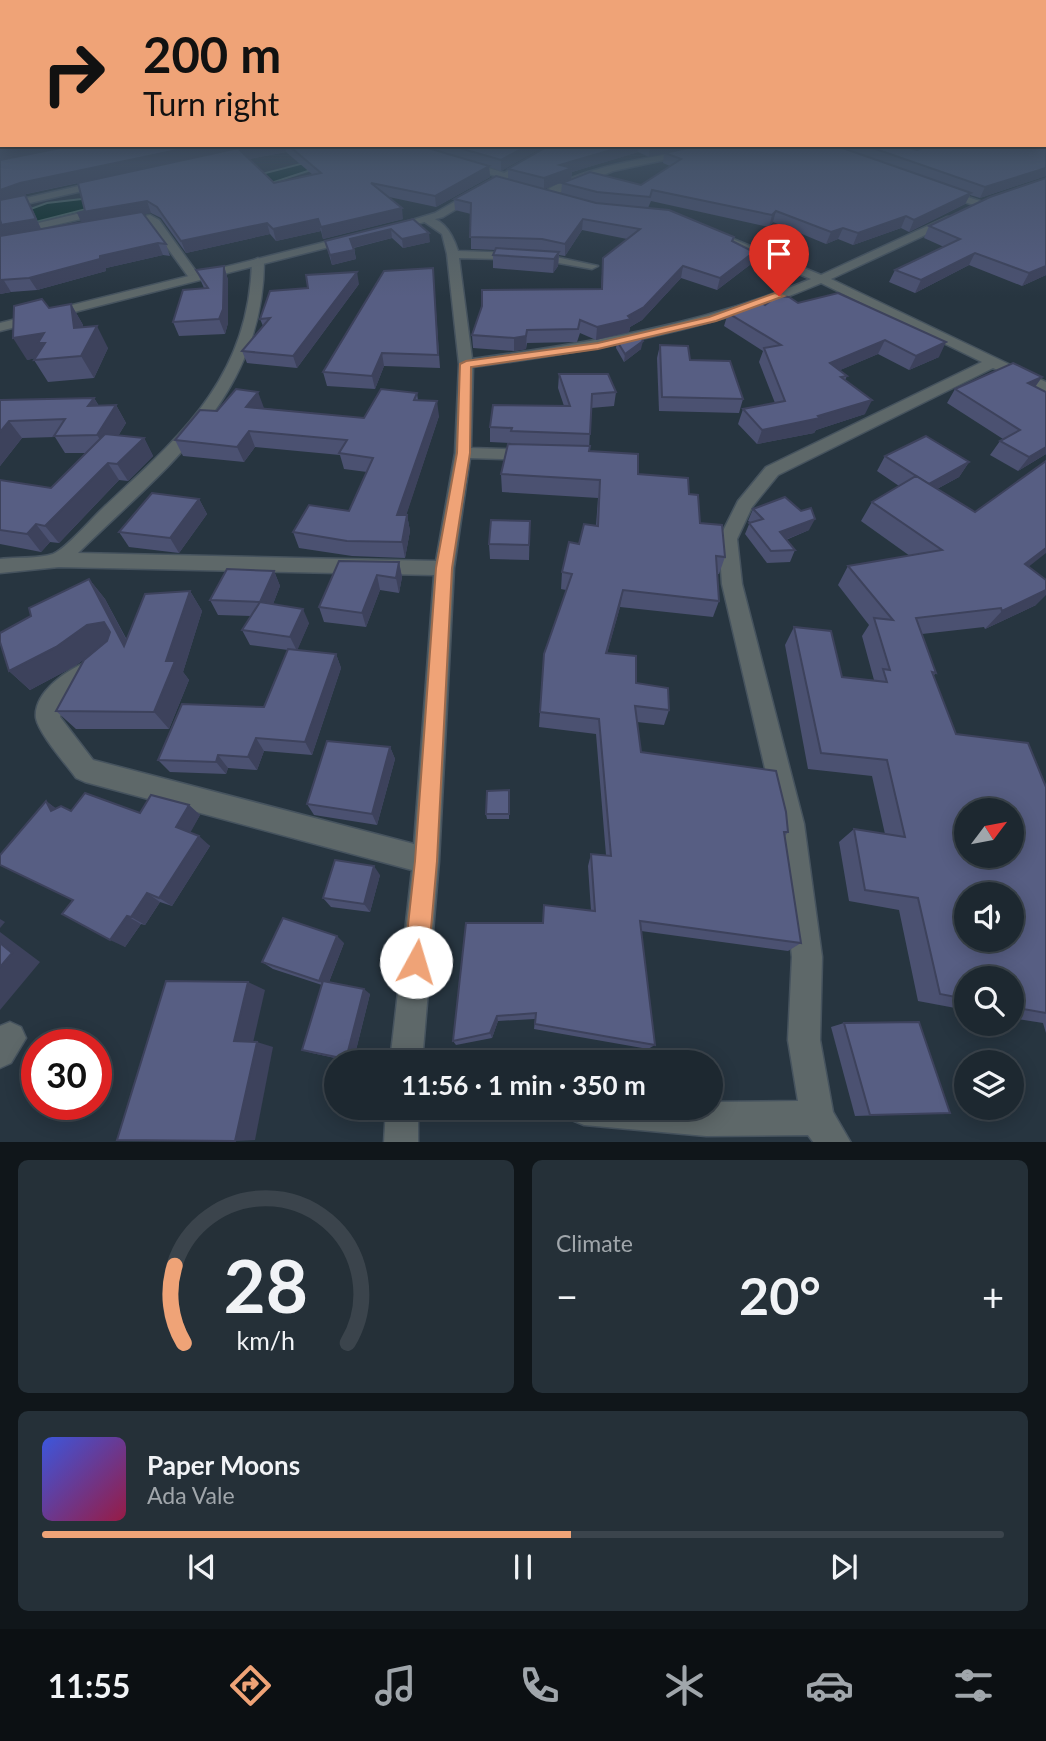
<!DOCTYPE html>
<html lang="en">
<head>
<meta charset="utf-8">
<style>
  body { margin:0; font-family:Lato,sans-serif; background:#253038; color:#f1f3f6; height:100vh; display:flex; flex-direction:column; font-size:26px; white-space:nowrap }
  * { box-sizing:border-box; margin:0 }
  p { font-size:23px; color:#a0a6ab }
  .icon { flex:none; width:38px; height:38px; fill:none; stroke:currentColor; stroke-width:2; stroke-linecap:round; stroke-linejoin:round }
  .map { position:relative; height:1142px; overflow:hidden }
  .side { display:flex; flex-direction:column; gap:18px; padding:18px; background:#10161a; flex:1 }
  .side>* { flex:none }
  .guide { position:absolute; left:0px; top:0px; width:1046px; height:147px; box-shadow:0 4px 18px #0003,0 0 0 2px #3b444c; background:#efa377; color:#111; overflow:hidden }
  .needle { width:46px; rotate:58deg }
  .fabs { position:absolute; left:954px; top:798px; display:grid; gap:14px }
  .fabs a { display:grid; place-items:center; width:70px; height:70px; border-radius:50%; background:#1d2830; box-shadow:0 4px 18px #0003,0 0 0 2px #3b444c; font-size:35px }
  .speed { position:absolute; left:21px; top:1029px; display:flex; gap:14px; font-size:35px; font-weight:700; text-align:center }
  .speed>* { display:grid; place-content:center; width:91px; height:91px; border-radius:50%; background:#1d2830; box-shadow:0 4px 18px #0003,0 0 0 2px #3b444c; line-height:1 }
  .speed .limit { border:10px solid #d22; background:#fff; color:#111 }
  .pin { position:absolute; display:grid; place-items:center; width:60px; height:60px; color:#fff; margin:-72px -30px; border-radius:50% 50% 50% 0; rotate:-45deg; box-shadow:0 0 7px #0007 }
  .pin .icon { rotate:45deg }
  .me { position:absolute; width:77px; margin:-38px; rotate:6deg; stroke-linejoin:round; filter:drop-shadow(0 0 5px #0008) }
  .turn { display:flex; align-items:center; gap:24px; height:147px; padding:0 28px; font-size:32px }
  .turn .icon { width:91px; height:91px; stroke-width:2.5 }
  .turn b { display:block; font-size:49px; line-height:60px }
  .big { font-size:52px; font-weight:700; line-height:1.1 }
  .side .tile { flex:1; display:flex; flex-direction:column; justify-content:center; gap:10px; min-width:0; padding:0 24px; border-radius:10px; background:#253038 }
  .side .dial { align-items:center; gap:0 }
  .dial svg { height:182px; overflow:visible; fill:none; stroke:#3b444c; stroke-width:7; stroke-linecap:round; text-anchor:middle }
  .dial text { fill:#f1f3f6; stroke:none }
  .song { display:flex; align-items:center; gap:21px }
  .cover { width:84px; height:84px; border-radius:10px; background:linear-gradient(135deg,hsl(230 70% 55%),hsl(340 70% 35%)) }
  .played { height:7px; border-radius:4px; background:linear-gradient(90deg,#efa377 55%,#3b444c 55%) }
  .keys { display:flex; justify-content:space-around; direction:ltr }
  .heat { display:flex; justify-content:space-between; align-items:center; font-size:38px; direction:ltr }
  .side .tiles { flex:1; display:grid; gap:18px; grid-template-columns:1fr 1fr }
  .tile:last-child { grid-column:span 2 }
  .trip { position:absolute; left:324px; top:1050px; width:399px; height:70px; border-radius:35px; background:#1d2830; box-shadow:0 4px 18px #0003,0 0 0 2px #3b444c; font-weight:700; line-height:70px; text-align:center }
  .tab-bar { display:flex; height:112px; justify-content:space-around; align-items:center; background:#0c1013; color:#a0a6ab }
  .tab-bar .icon { width:49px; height:49px }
  .tab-bar .active { color:#efa377 }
  .tab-bar b { font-size:32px; color:#f1f3f6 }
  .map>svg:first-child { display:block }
  .water { fill:#012920; stroke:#476561; stroke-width:2 }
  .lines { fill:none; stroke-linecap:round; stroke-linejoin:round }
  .minor-casing { stroke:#46535e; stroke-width:3 }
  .tertiary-casing { stroke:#46535e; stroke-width:3 }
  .minor { fill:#5e6869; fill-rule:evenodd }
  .tertiary { fill:#5e6869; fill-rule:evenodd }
  .wall { fill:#4b5171; fill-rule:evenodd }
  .shaded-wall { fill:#3d425c }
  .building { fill:#575e83; stroke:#3d425c; stroke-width:2; fill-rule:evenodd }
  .route { fill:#efa377; stroke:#9b6a4d; stroke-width:2 }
</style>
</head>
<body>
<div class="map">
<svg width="1046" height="1143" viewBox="0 0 1046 1143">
  <rect width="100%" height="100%" fill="#273540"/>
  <path class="water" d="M308 162 314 169 213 202 98 206 0 231V220L47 203 231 182Z"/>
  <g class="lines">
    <g class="minor-casing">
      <g id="minor">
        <path d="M717 145H734L613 171 547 198 539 196C578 164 667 156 717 145Z"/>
        <path d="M466 161 508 174 509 176 505 179 463 166Z"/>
        <path d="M105 180 108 185 0 210V204Z"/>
        <path d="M943 189 983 202 985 204 980 207 940 194Z"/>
        <path d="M81 213 86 216 85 218 0 238V232Z"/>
        <path d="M150 215 159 220 200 277 198 279H190L148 221 122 225 117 222Z"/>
        <path d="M423 217C443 216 453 235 458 251L542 254 598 266 592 269 542 260 459 258 472 359C589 343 702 325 811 279L713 238V234H721L821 275 947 217H955V221L831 279 1046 382V392L993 368 778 475 752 507 737 539 742 584 804 824 822 957 820 1040 833 1112 851 1143H814L808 1135 706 1136 584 1125 572 1120 567 1108H710V1102L798 1101 788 1040 792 957 778 824 722 584 719 539 738 501 766 467 982 362 821 283C710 331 592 351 473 367L471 448 532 450 540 455 532 460 470 458 454 568 439 861 422 1062H390L412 870 85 782 76 778C66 764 39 734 36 718 33 692 69 668 90 661L98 663 101 670 98 677 63 704 60 717 93 760 414 844 434 575 59 567 0 573V559C16 557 38 559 53 554 66 549 92 518 104 507 183 434 249 377 252 261L258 258 264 261C263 397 167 466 78 553L436 561 455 453 459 364 447 254 442 234 423 221Z"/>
        <path d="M10 1022 21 1027 26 1038 11 1063 0 1068V1026Z"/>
        <path d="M386 1108H418V1143H384Z"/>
      </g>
    </g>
    <g class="tertiary-casing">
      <g id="tertiary">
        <path d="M553 145H563L443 217 391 231 386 228 435 213Z"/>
        <path d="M349 236 354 239 353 241 0 331V323Z"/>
      </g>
    </g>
    <use href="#minor" class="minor"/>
    <use href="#tertiary" class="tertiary"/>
  </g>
  <g class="wall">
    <path d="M1046 137V176L980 198 970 195 965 204 909 232 901 228 853 245 838 239 826 244 773 222 769 227 651 201 648 208 734 237 733 242 751 264 717 290 681 278 642 320 630 327 629 332 596 340 580 333 577 342 527 343 526 349 514 351 473 348 472 335 601 289 603 258 627 239 582 230 565 256 559 255 558 266 553 273 493 268V255L495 250 471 249V214L455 210 454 199 508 179V169L550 145H926L915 149 917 150ZM638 152 649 157 664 153 663 163 670 166 641 185 562 183 561 194 544 189 571 179 572 172Z"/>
    <path d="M2 145H547L501 171 489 167 490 177 436 207 389 197 403 219 323 239 321 231 276 241 270 234 186 253 161 218 151 213 143 214 166 244 170 256 163 255 106 268V271L37 290 11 292 0 294ZM238 149 85 211 81 222 41 229 31 206 22 195ZM286 152 313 175 274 183 249 159Z"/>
    <path d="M1046 178V275L1022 286 969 265 915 293 889 282 895 270 944 247 924 238 929 226Z"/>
    <path d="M413 219 430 242 403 248 392 238 354 248 356 259 332 265 325 241Z"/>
    <path d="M224 266 228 280V323L225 334 179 336 173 322 204 288 196 270Z"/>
    <path d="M433 268 440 368 384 366 375 389 327 386 323 372Z"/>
    <path d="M359 284 297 368 247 363 242 351 263 326 260 319Z"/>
    <path d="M798 303 939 357 909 370 878 354 840 370 847 376 845 380 865 414 816 430 814 433 757 444 738 424 743 409 775 403 759 362 763 351 724 326 728 313 765 305Z"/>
    <path d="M71 304 83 325V328L108 348 94 378 48 382 34 360 35 358 27 360 49 308Z"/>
    <path d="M617 341 641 349 624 362 616 348Z"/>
    <path d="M660 345 690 360 743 399 739 413 659 411 657 358Z"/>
    <path d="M559 374 616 392 614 406 591 408 589 451 638 474 689 494 700 523 725 557 719 574H717L719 601 713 617 620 607 607 653 636 683 669 710 664 725 637 722 641 752 788 832 785 836 801 943 788 951 641 931 655 1045 648 1049 534 1029 535 1019 498 1021 492 1038 456 1045 453 1041 543 923 591 911 588 866 591 854 606 855 596 734 539 727 540 712 566 590 561 589 562 572 579 544 596 526 598 498 502 492 501 474 511 443 490 442V427L564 406 558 388Z"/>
    <path d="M1042 377 1035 387 1046 392V454L1018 471 990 455 1000 441 1003 439 947 403 955 389Z"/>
    <path d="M417 393 418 400 439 416 406 515H407L410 531 405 558 352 556 299 548 293 532 349 511 367 472 344 469 340 455 255 447 244 462 183 456 175 440 217 411 264 408H263L364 418Z"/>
    <path d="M94 398 99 406 116 405 126 423 118 436 144 438 153 456 128 481 119 480 59 543 50 542 41 552 0 544V480L51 488 86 453H65L55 437 22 438 0 466V400Z"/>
    <path d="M885 456 969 462 959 477 937 489 1029 567 1036 605 985 629 984 627 922 634 936 673 933 676 956 734 1046 787V1033L1043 1023 1012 1018V978H966V1010L918 1001 899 910 849 901 839 842 854 829 885 834 872 776 808 769 785 645 794 627 842 677 874 680 862 636 869 625 838 585 848 566 910 556 861 521 872 502 899 486 877 471Z"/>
    <path d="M199 499 207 514 179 553 129 547 119 532Z"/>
    <path d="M753 509 809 530 786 540 795 550 790 562 767 563 745 534 750 522 748 521Z"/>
    <path d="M530 521 529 560 490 559 489 544Z"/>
    <path d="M399 562 402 577 399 593 380 590 366 627 324 622 319 607Z"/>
    <path d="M274 571 280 586 273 604 309 623 297 650 336 654 341 668 312 755 264 751 257 770 228 768 226 774 170 772 158 760 264 707 288 650 250 645 242 630 251 616 218 615 210 600Z"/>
    <path d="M89 579 105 599 127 640 190 591 202 611 183 672 189 680 169 729H76L56 711 87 657 75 666 30 690 9 671 31 616Z"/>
    <path d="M390 747 395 759 377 825 314 815 307 804Z"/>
    <path d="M509 790V819H487L486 814Z"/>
    <path d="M46 801 56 809 71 811 140 813 189 805 200 815 190 832 210 846 172 906 160 902 145 925 141 924 125 947 73 900 0 865Z"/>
    <path d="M380 875 370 912 331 907 323 898Z"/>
    <path d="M344 943 329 982 370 994 353 1062 312 1053 302 1050 322 985 273 969 262 962Z"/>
    <path d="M844 1023 950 1113 855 1116 831 1027Z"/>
  </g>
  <g class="shaded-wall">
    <path d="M27 145H92L0 161V150Z"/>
    <path d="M201 145H236L237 148 26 194 0 203V190L20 183Z"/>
    <path d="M265 145H285L286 152 243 160 240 150Z"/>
    <path d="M529 145H547L501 171V160Z"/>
    <path d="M628 145H639L638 152 572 172 571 179 544 189V178L560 165Z"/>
    <path d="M656 145H703L649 157 650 146Z"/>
    <path d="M907 145H926L904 154Z"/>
    <path d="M489 166 490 177 436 207 435 196Z"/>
    <path d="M1046 168V176L980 198 985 187Z"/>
    <path d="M971 193 965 204 909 232 914 220Z"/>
    <path d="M25 195 42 231 0 238V225Z"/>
    <path d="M147 201 151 213 82 224 77 213Z"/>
    <path d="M402 208 403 219 323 239 321 227Z"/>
    <path d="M776 211 773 222 769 227 772 215Z"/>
    <path d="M906 216 901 228 853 245 858 233Z"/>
    <path d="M318 219 321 231 276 241 273 229Z"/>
    <path d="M583 219 582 230 565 256V244Z"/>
    <path d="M267 223 270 234 186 253 181 241Z"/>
    <path d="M843 228 838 239 826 244 831 232Z"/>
    <path d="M391 229 392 238 352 248 350 239Z"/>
    <path d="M429 233 430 242 403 248 402 239Z"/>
    <path d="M158 243 163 255 106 268V271L37 290 29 278 100 256Z"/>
    <path d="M354 250 356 259 332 265 330 255Z"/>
    <path d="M559 252 558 266 553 273 554 259Z"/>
    <path d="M754 252 751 264 717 290 720 278Z"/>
    <path d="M975 253 969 265 915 293 921 280Z"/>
    <path d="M224 266 228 280V323L225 334 219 319Z"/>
    <path d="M683 266 681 278 642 320 630 327 629 332 596 340 597 327 628 316Z"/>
    <path d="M1046 266V275L1022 286 1029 273Z"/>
    <path d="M357 272 359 284 297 368 293 356Z"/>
    <path d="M3 279 11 292 0 294V280Z"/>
    <path d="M71 304 83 325 85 349 97 326 108 348 94 378 81 356 74 328Z"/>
    <path d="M527 330 526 349 514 351V338Z"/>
    <path d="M44 333 46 356 27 360 13 338Z"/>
    <path d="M885 340 878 354 824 377 830 363Z"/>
    <path d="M643 341 641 349 624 362 625 354Z"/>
    <path d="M946 342 939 357 909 370 916 356Z"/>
    <path d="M382 353 384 366 375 389 372 376Z"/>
    <path d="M1042 377 1032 391 1028 383Z"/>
    <path d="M258 392 264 408 252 422 246 407Z"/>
    <path d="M94 398 104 415 88 406Z"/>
    <path d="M872 400 865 414 816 430 814 433 757 444 762 430 818 416Z"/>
    <path d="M437 401 439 416 401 531 397 515Z"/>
    <path d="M116 405 126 423 108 452 97 435Z"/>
    <path d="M9 421 22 438 0 466V432Z"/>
    <path d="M249 431 255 447 244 462 237 447Z"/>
    <path d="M144 438 153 456 128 481 117 464Z"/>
    <path d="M1046 447V454L1018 471 1029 457Z"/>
    <path d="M969 462 959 477 918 499 928 484Z"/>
    <path d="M108 463 119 480 59 543 45 526Z"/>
    <path d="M199 499 207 514 179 553 170 538Z"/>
    <path d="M407 515 410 531 405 558 402 542Z"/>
    <path d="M815 519 809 530 775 544 780 532Z"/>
    <path d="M36 524 50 542 41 552 27 534Z"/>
    <path d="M1046 548V553L1008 583 1025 564Z"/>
    <path d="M399 562 402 577 399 593 396 578Z"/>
    <path d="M274 571 280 586 268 617 260 602Z"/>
    <path d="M377 575 380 590 366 627 362 613Z"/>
    <path d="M89 579 105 599 140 666 124 646Z"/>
    <path d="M623 590 620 607 603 669 606 653Z"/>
    <path d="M1046 590V595L1036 605 985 629 1002 611Z"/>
    <path d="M190 591 202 611 183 672 189 680 169 729 154 712 166 661Z"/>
    <path d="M303 609 309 623 297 651 290 637Z"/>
    <path d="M104 622 120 642 104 645 75 666 30 690 9 671 87 625Z"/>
    <path d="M336 654 341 668 312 755 305 742Z"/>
    <path d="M256 738 264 751 257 770 248 757Z"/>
    <path d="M390 747 395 759 377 825 372 814Z"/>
    <path d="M218 755 228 768 226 774 216 762Z"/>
    <path d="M46 801 61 812 51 811Z"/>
    <path d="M189 805 200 815 188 837 176 827Z"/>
    <path d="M199 836 210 846 172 906 159 898Z"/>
    <path d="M374 866 380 875 370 912 364 904Z"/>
    <path d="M147 893 160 902 145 925 131 917Z"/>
    <path d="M127 916 141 924 125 947 110 940Z"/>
    <path d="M0 919 5 922 0 928Z"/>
    <path d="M0 932 40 962 0 1010Z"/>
    <path d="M337 936 344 943 327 987 319 981Z"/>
    <path d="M248 982 265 990 252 1047 234 1041Z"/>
    <path d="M364 989 370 994 353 1062 346 1059Z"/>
    <path d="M497 1016 498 1021 492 1038 490 1033Z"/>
    <path d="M257 1042 273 1047 255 1140 235 1141Z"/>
  </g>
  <g class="building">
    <path d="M0 137H2V145H27L0 150Z"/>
    <path d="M1045 137H1046V168L985 187 864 145H907V147L917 150 930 145H1045Z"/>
    <path d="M75 145H201L20 183 0 190V160Z"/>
    <path d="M240 145H265L240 150 274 183 321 173 288 145H421V146L489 166 435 196 371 183 402 208 321 227 318 219 273 229 267 223 181 241 157 207 147 201 77 213 85 211 78 183 239 148Z"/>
    <path d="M449 145H529L501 160Z"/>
    <path d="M550 145H628L560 165 572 168 544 178 508 169Z"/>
    <path d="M700 145H834L971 193 914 220 906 216 858 233 843 228 831 232 776 211 772 215 652 190 650 197 597 192 562 183 590 172 641 185 681 159 665 153Z"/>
    <path d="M496 176 596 203 669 210 734 237 732 241 754 252 720 278 683 266 644 307 628 316 631 319 597 327 580 320 578 329 527 330 526 336 514 338 472 335 482 306V290L602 289 603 258 640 229 583 219 565 244 542 239 470 237 471 203 454 199Z"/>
    <path d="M1046 178V266L1029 273 975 253 921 280 895 270 960 239 929 226 990 197Z"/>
    <path d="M25 195 36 219 0 225 1 223 0 220V200Z"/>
    <path d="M142 212 166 244 158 243 100 256V259L29 278 0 280V236Z"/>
    <path d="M413 219 429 233 402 239 391 229 350 239 354 250 330 255 325 241Z"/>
    <path d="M496 248 559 252 554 259 493 255Z"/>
    <path d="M224 266 223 309 219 319 173 322 183 290 208 288 196 270Z"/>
    <path d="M433 268 438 355 382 353 372 376 323 372 384 271Z"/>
    <path d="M357 272 293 356 242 351 270 318 260 319 270 291 308 288 306 275Z"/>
    <path d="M838 293 946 342 916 356 885 340 830 363 847 376 841 377 872 400 818 416 820 418 762 430 743 409 785 401 764 348 781 345 728 313 760 302 765 305 777 296 789 297 798 303Z"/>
    <path d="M42 299 49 308 71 304 74 328 97 326 81 356 34 360 45 343H38L44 333 13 338 14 306Z"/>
    <path d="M639 336 643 341 625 354 617 341Z"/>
    <path d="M660 345 688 346 690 360 730 361 743 399 662 397Z"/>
    <path d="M1013 363 1042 377 1028 383 1046 392V447L1029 457 1000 441 1020 430 955 389Z"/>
    <path d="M559 374H608L616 392 592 394 590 434 511 431 512 428 490 427 493 405 570 406Z"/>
    <path d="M236 389 258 392 246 407 364 418 381 389 417 393 414 400 437 401 397 515H407L402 542 347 541 293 532 309 505 349 511 373 458 339 453 347 440 249 431 237 447 175 440 200 410 217 411Z"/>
    <path d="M94 398 88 406 116 405 97 435 54 436 65 419 9 421 0 432V400Z"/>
    <path d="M105 434 144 438 117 464 108 463 45 526 36 524 27 534 0 530V480L51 488Z"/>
    <path d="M926 436 969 462 929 484 885 456Z"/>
    <path d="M508 444 590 446 589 451 638 454V474L688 478 689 494 698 495 700 523 722 525 725 557 716 556 719 601 623 590 606 653 636 656V683L668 688 669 710 635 706 641 752 776 771 786 812 788 832H784L801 943 640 921 655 1045 535 1024 536 1013 497 1016 490 1033 453 1041 466 923H543L544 905 595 911 591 854 611 856 599 719 540 712 544 654 572 574 562 572 569 542 579 544 584 524 598 526 600 480 501 474Z"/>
    <path d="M1046 461V548L1025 564 1046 580V590L1002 611 1001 608 916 618 936 673 932 672 956 734 1028 743 1046 787V1013L1012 1007V978H966V999L940 994 918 898 865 890 854 829 905 837 887 760 821 753 794 627 831 631 842 677 887 682 883 669 890 670 874 618 893 620 848 566 942 550 872 502 916 476 975 512ZM966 810H1012V856H966ZM966 894H1012V940H966Z"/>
    <path d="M152 493 199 499 170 538 119 532Z"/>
    <path d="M785 497 801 511 811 508 815 519 780 532 795 550 771 551 749 523 763 519 753 509Z"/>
    <path d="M491 520 530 521 529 545 489 544Z"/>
    <path d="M339 561 399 562 396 578 377 575 362 613 319 607Z"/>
    <path d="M227 569 274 571 260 602 210 600Z"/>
    <path d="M89 579 124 646 145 594 190 591 166 661H175L154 712 56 711 84 660 107 641 110 632 104 622 87 625 56 647 9 671 0 642V633L31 616 29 608Z"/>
    <path d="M260 602 303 609 290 637 242 630Z"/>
    <path d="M288 649 336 654 305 742 256 738 248 757 218 755 216 762 158 760 182 704 264 707Z"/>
    <path d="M327 741 390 747 372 814 307 804Z"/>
    <path d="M509 790V814H486L487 791Z"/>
    <path d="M85 793 140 813 151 795 189 805 176 827 199 836 159 898 147 893 131 917 127 916 110 940 62 914 73 900 0 865V855L46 801 51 811 61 806 71 811Z"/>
    <path d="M335 860 374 866 364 904 323 898Z"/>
    <path d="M283 918 337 936 319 981 262 962Z"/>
    <path d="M0 943 12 953 0 967Z"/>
    <path d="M166 981 248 982 234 1041 257 1042 235 1141 117 1140Z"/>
    <path d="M323 981 364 989 346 1059 302 1050Z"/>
    <path d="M919 1022 950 1113 870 1115 844 1023Z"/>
  </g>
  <linearGradient id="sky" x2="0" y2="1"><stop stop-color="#151d23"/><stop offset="0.46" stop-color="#415164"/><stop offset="1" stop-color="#415164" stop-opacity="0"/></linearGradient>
  <rect width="1046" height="297" fill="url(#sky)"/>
  <path class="route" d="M775 293 784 296 716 321 598 349 471 367 470 453 452 568 437 861 428 962 424 970 416 974 407 970 404 962 415 861 436 568 457 453 460 364 466 361 598 343 709 317Z"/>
</svg>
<div class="fabs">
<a><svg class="needle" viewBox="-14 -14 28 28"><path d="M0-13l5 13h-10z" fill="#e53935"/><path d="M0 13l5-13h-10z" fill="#a0a6ab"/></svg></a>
<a><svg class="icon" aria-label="sound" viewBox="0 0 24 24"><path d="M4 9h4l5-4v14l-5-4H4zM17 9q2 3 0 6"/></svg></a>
<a><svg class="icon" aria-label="search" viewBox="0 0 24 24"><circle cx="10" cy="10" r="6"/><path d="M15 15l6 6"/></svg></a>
<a><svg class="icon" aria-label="layers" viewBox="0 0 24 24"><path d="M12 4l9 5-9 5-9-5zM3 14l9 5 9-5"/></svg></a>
</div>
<div class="speed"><div class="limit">30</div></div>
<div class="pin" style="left:779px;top:296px;background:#d93025"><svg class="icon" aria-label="arrive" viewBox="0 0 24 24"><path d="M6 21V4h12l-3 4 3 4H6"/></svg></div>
<svg class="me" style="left:416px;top:962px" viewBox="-20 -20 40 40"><circle r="19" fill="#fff"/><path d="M0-13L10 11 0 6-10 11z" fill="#efa377"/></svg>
<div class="trip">11:56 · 1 min · 350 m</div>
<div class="guide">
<div class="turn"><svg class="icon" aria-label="right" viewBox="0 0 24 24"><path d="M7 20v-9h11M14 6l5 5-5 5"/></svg><div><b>200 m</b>Turn right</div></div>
</div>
</div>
<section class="side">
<div class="tiles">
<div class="tile dial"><svg viewBox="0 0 100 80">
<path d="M14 69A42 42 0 1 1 86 69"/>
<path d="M14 69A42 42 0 0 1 10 35" stroke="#efa377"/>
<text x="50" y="56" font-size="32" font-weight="700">28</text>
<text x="50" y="72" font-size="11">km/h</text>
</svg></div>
<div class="tile"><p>Climate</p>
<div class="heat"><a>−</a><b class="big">20°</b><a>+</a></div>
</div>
<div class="tile">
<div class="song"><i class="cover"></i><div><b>Paper Moons</b><p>Ada Vale</p></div></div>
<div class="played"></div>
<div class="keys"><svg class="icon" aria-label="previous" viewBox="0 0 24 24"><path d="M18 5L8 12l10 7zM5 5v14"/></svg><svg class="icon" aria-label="pause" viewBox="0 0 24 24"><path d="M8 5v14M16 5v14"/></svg><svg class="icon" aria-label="next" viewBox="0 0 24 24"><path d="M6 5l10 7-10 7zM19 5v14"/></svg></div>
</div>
</div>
</section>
<nav class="tab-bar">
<b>11:55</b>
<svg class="icon active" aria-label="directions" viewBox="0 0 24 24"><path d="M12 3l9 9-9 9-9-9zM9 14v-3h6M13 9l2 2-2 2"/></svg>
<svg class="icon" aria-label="music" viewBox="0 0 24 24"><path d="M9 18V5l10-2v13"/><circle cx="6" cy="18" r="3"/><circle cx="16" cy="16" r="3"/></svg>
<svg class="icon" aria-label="phone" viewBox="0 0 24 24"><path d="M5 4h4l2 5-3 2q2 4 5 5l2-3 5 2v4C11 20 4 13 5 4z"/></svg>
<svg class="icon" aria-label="climate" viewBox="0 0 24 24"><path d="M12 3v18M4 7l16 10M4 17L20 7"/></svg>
<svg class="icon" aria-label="car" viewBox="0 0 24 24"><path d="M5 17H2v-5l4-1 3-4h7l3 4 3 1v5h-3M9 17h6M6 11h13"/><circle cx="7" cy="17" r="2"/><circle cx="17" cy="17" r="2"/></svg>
<svg class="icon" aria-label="filters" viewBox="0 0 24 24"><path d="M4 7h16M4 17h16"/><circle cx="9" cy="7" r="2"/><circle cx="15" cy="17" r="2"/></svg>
</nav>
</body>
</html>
